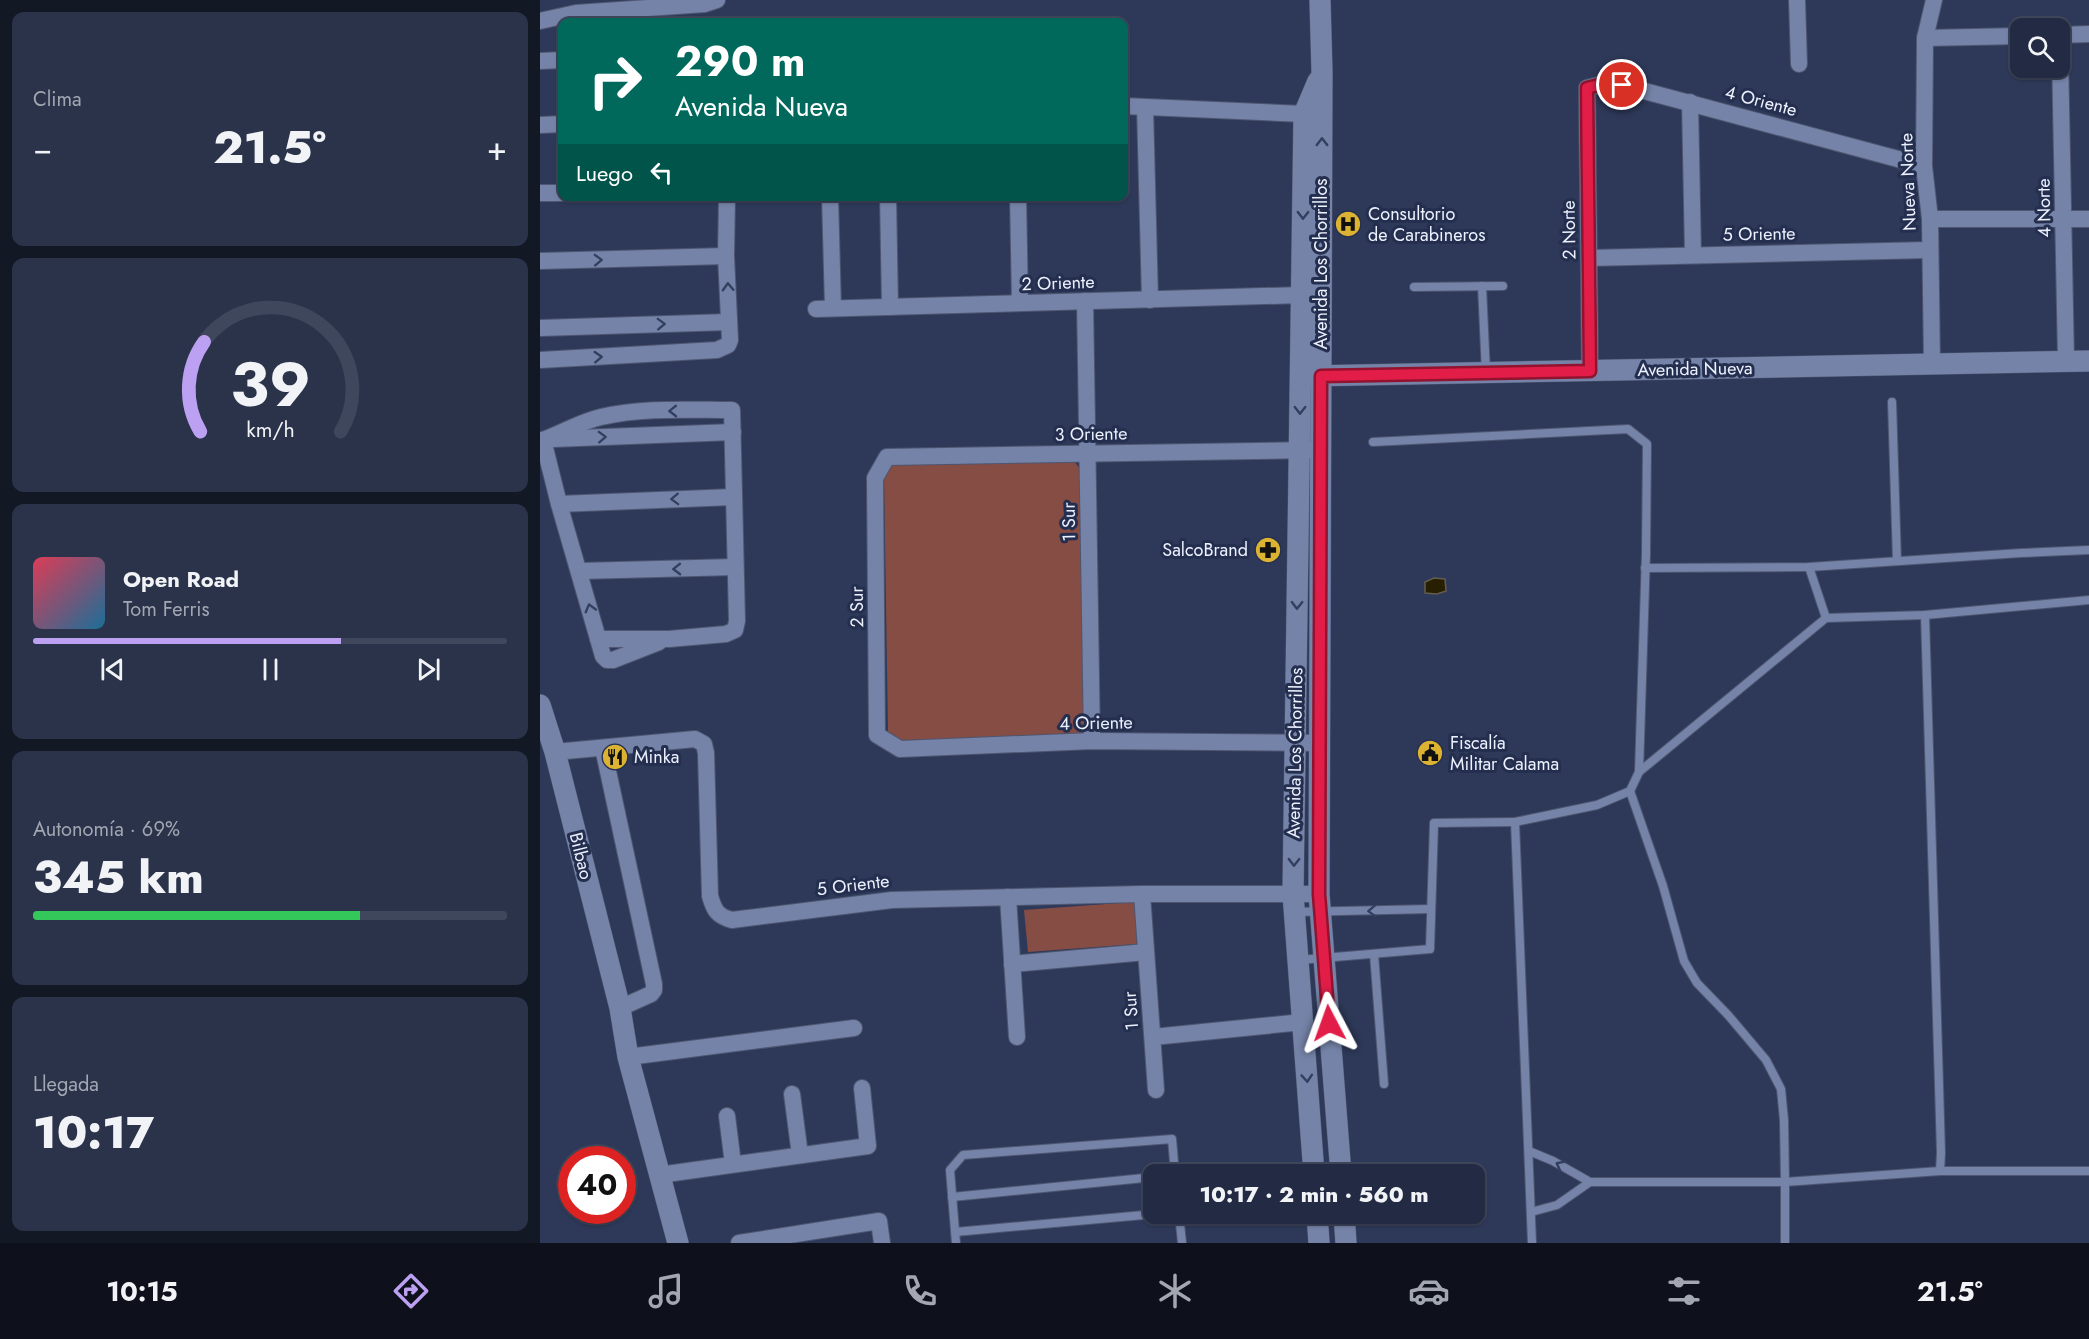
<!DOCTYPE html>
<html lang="es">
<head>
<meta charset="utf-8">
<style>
  body { margin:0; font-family:Jost,sans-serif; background:#2a334a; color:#f1f3f6; height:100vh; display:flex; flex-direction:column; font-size:22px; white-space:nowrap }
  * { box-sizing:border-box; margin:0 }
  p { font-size:20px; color:#a2a7b2 }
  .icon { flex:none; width:33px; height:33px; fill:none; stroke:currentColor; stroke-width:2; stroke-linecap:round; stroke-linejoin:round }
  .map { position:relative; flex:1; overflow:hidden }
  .drawer { display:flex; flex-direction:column; gap:12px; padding:12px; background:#131825; width:540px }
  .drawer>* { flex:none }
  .top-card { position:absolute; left:18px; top:18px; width:570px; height:183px; border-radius:12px; box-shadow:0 2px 4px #0004,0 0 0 2px #3f475c; background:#00695c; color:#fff; overflow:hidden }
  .tools { position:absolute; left:1470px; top:18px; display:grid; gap:12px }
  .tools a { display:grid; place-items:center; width:60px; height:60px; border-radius:12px; background:#222b43; box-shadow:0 2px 4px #0004,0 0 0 2px #3f475c; font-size:30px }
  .speed { position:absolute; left:18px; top:1146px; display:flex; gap:12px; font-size:30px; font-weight:700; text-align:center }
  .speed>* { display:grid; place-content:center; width:78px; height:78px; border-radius:50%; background:#222b43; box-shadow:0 2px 4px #0004,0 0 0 2px #3f475c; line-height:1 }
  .speed .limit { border:9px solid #d22; background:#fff; color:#111 }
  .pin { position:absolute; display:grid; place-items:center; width:51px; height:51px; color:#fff; margin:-26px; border:3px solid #fff; border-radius:50%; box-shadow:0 2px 6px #0007 }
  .me { position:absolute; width:66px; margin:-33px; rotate:356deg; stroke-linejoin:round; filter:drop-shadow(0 0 4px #0008) }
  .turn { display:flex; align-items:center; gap:21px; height:126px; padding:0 18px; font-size:27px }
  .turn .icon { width:78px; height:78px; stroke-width:2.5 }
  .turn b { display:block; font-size:42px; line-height:51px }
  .then { display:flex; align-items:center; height:57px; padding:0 18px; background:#0003; gap:12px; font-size:22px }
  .big { font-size:45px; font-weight:800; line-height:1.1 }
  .drawer .widget { flex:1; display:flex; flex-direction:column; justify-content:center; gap:9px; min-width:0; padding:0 21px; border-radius:12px; background:#2a334a }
  .drawer .dial { align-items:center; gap:0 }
  .dial svg { height:156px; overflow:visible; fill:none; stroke:#3f475c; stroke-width:7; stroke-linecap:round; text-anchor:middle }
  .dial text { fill:#f1f3f6; stroke:none }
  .song { display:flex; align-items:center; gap:18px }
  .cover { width:72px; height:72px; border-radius:9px; background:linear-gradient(135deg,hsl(350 70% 55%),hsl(200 70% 35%)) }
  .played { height:6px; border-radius:3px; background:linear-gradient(90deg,#bca0f2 65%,#3f475c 65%) }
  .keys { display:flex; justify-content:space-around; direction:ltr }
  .heat { display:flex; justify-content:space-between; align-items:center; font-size:33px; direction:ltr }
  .charge { height:9px; border-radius:4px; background:linear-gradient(90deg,#34c759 69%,#3f475c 0) }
  .trip { position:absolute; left:603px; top:1164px; width:342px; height:60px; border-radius:12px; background:#222b43; box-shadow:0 2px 4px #0004,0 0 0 2px #3f475c; font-weight:800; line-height:60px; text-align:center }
  .menu { display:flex; height:96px; justify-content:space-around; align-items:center; background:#0e111b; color:#a2a7b2 }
  .menu .icon { width:42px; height:42px }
  .menu .selected { color:#bca0f2 }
  .menu b { font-size:27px; color:#f1f3f6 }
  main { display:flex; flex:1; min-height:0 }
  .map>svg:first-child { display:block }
  .green { fill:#864d45 }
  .water { fill:#281e01; stroke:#635d4d; stroke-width:1.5 }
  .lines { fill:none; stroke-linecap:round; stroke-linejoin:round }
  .service-casing { stroke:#4e5670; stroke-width:10 }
  .minor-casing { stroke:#4e5670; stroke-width:18 }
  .tertiary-casing { stroke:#4e5670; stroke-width:22 }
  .service { stroke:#7583a8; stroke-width:8 }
  .minor { stroke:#7583a8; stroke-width:16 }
  .tertiary { stroke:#7583a8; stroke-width:21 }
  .oneway { stroke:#343f60 }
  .route-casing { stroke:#92132f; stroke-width:15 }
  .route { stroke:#e11d48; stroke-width:10 }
  .labels { text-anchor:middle; stroke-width:6; stroke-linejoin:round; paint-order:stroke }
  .street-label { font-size:18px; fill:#ecf1fe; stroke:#242e4e }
  .poi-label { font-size:18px; fill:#ecf1fe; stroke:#242e4e; text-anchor:start }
</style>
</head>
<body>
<main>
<section class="drawer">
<div class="widget"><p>Clima</p>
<div class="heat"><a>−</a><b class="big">21.5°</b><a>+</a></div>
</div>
<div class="widget dial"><svg viewBox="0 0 100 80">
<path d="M14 69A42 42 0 1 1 86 69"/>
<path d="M14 69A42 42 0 0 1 16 23" stroke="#bca0f2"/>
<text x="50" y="56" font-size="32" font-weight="700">39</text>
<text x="50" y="72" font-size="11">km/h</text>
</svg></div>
<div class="widget">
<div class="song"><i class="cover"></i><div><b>Open Road</b><p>Tom Ferris</p></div></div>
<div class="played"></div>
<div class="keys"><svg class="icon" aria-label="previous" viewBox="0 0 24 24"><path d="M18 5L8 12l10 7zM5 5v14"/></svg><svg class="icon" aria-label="pause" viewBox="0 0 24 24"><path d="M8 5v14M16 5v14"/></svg><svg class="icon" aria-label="next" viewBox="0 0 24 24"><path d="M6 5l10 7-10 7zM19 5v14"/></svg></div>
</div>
<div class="widget"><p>Autonomía · 69%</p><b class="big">345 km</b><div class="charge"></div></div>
<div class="widget"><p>Llegada</p><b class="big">10:17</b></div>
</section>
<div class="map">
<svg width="1549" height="1243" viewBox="0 0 1549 1243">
  <rect width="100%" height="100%" fill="#2e3959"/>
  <g class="green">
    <path d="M533 460 541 470 545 731 537 738 361 740 348 732 344 477 350 465Z"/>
    <path d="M594 902 597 944 488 952 484 910Z"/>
  </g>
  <path class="water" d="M894 578 905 579 906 591 897 594 885 593V582Z"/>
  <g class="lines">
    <g class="service-casing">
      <g id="service">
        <path d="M942 286 946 373"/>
        <path d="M874 287 963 286"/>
        <path d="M1352 402 1357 561"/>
        <path d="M833 442 1088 429 1107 444 1106 554 1099 772 1090 791 1057 805 975 822 992 1243"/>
        <path d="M1269 567 1286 618 1385 615 1549 600"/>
        <path d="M1105 568 1269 567 1481 553 1549 550"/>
        <path d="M1099 772 1286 618"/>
        <path d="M756 912 891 909"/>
        <path d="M834 954 844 1084"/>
        <path d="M759 960 890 949 894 823 975 822"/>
        <path d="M989 1151 1013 1161 1050 1182"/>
        <path d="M1400 1171H1549"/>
        <path d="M412 1197 614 1177"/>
        <path d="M991 1212 1017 1205 1050 1182H1245L1244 1120 1241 1089 1226 1060 1188 1015 1157 983 1144 961 1123 886 1090 791"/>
        <path d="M639 1214 642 1243"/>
        <path d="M415 1232 615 1214"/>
        <path d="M416 1243 410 1170 423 1155 632 1139 635 1174"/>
        <path d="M1245 1243V1182L1400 1171 1401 1153 1385 615"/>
      </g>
    </g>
    <g class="minor-casing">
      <g id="minor">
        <path d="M1257 0 1259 64"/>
        <path d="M0 21 36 13 165 4 177 0"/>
        <path d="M1520 35 1549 34"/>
        <path d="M1385 38 1480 36"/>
        <path d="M1520 54 1526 361"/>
        <path d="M0 61 22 60"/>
        <path d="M1150 102 1153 255"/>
        <path d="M584 106 764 114"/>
        <path d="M605 107 610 300"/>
        <path d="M0 125 22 124"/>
        <path d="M0 193H22"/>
        <path d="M290 196 293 308"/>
        <path d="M348 196 350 307"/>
        <path d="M478 196 480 303"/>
        <path d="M1390 219H1549"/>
        <path d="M1049 258 1389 250"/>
        <path d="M0 261 186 256"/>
        <path d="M545 301 552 741"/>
        <path d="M276 309 762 295"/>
        <path d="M0 328 189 322"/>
        <path d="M0 360 177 350 188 345 190 340 186 256 187 196"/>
        <path d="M1392 364 1390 219 1384 166 1385 38 1394 0"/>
        <path d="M1050 371 1047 88 1059 85H1082L1384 166"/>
        <path d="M13 439 193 432"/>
        <path d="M3 440 19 504 63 656 67 660H73L119 642"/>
        <path d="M0 441C21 434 39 422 61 417 103 407 149 410 192 410L197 621 195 630 186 634 129 639H58"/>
        <path d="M771 450 347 457 335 478 337 735 360 749 552 741 779 743"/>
        <path d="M19 504 193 497"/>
        <path d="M40 571 195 567"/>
        <path d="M63 748 114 984V990L111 994 80 1008"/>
        <path d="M15 752 155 739 164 744 166 753 170 896C174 910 177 916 192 920L352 900 602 894H779"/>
        <path d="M602 894 616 1090"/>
        <path d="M468 897 477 1037"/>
        <path d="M472 964 606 952"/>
        <path d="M613 1037 763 1022"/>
        <path d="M88 1057 314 1028"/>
        <path d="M252 1094 260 1155"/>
        <path d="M187 1116 193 1164"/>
        <path d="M119 1175 328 1146 322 1088"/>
        <path d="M199 1243 339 1221 342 1243"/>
      </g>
    </g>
    <g class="tertiary-casing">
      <g id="tertiary">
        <path d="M780 0 782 72 779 894 801 1174"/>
        <path d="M767 376 1549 361"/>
        <path d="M0 705 15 752 80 1008 88 1057 138 1243"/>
        <path d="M774 1174 753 894 764 114 778 81"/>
        <path d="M777 1214 779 1243"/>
        <path d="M804 1214 806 1243"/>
      </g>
    </g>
    <use href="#service" class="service"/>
    <use href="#minor" class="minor"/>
    <use href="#tertiary" class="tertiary"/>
  </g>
  <defs><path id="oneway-chevron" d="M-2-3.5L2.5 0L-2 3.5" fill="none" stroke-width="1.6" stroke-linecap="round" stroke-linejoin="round" transform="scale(1.5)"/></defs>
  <g class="oneway">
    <use href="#oneway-chevron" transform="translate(782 142) rotate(-90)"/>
    <use href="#oneway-chevron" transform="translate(763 215) rotate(91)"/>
    <use href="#oneway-chevron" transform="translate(58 260) rotate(-2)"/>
    <use href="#oneway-chevron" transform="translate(188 287) rotate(-92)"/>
    <use href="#oneway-chevron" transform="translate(121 324) rotate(-2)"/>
    <use href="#oneway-chevron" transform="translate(58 357) rotate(-3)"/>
    <use href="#oneway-chevron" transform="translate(760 410) rotate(91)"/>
    <use href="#oneway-chevron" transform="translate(133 411) rotate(179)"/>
    <use href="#oneway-chevron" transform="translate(62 437) rotate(-2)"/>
    <use href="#oneway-chevron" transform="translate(135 499) rotate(178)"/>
    <use href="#oneway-chevron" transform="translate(137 569) rotate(179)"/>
    <use href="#oneway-chevron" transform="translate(757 605) rotate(91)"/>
    <use href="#oneway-chevron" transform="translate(50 608) rotate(-105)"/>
    <use href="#oneway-chevron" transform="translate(754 862) rotate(91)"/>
    <use href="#oneway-chevron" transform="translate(832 911) rotate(178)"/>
    <use href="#oneway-chevron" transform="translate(767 1078) rotate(86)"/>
    <use href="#oneway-chevron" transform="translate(1020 1165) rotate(-153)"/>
  </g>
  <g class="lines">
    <g class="route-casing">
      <path id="route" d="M789 1023 779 894 781 376 1050 371 1047 88 1059 85H1082"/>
    </g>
    <use href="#route" class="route"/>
  </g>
  <defs>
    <g id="hospital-disc" transform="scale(1.35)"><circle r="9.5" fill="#dcb233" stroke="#242e4e"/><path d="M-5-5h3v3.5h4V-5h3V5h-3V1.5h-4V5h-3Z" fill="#111"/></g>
    <g id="pharmacy-disc" transform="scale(1.35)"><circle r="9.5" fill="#dcb233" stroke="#242e4e"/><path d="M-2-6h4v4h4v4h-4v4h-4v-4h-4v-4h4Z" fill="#111"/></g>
    <g id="civic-disc" transform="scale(1.35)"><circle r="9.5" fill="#dcb233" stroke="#242e4e"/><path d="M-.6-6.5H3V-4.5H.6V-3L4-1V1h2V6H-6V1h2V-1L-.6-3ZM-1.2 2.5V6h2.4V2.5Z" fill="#111"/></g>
    <g id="restaurant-disc" transform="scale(1.35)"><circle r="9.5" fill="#dcb233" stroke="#242e4e"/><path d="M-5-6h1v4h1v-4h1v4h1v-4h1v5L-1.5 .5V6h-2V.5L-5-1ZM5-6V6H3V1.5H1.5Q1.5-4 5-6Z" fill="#111"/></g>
  </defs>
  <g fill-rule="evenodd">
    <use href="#hospital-disc" x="808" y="224"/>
    <use href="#pharmacy-disc" x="728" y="550"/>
    <use href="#civic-disc" x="890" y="753"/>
    <use href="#restaurant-disc" x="75" y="757"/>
  </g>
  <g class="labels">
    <g class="street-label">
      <text transform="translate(1221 101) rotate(15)" y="6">4 Oriente</text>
      <text transform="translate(1368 182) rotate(-92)" y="6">Nueva Norte</text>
      <text transform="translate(1504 208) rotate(-91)" y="6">4 Norte</text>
      <text transform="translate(1029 230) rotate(-91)" y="6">2 Norte</text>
      <text transform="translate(1219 234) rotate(-1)" y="6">5 Oriente</text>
      <text transform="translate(781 264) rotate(-90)" y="6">Avenida Los Chorrillos</text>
      <text transform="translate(518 283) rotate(-2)" y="6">2 Oriente</text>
      <text transform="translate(1155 369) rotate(-1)" y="6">Avenida Nueva</text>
      <text transform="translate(551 434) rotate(-1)" y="6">3 Oriente</text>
      <text transform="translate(529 522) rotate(-91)" y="6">1 Sur</text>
      <text transform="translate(317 607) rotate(-91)" y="6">2 Sur</text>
      <text transform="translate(556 723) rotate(-1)" y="6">4 Oriente</text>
      <text transform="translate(755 753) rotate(-89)" y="6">Avenida Los Chorrillos</text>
      <text transform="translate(41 856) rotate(76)" y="6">Bilbao</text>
      <text transform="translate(313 885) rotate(-7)" y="6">5 Oriente</text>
      <text transform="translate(591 1011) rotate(-94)" y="6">1 Sur</text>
    </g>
    <g class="poi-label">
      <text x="828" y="220">Consultorio<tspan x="828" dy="21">de Carabineros</tspan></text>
      <text x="708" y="556" text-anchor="end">SalcoBrand</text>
      <text x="910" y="749">Fiscalía<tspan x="910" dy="21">Militar Calama</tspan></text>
      <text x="94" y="763">Minka</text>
    </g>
  </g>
</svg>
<div class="tools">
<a><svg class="icon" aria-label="search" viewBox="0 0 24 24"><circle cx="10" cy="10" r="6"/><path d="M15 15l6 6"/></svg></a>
</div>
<div class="speed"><div class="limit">40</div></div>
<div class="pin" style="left:1082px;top:85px;background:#d93025"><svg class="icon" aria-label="arrive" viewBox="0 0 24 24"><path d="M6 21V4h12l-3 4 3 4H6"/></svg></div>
<svg class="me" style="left:789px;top:1023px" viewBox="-20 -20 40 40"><path d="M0-17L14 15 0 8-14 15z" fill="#e11d48" stroke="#fff" stroke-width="4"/></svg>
<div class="trip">10:17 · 2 min · 560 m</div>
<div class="top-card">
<div class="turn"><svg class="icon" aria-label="right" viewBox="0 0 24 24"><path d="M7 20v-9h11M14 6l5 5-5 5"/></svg><div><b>290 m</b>Avenida Nueva</div></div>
<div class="then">Luego<svg class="icon" aria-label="left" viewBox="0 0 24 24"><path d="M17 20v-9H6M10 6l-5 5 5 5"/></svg></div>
</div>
</div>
</main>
<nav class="menu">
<b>10:15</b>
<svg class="icon selected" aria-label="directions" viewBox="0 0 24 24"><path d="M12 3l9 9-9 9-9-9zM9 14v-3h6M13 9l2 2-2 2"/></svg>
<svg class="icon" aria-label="music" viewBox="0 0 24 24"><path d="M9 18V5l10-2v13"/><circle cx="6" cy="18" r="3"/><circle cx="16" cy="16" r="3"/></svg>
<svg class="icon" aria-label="phone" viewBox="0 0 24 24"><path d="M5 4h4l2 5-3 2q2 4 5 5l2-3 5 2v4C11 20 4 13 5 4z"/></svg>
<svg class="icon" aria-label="climate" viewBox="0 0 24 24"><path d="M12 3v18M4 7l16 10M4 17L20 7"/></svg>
<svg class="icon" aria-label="car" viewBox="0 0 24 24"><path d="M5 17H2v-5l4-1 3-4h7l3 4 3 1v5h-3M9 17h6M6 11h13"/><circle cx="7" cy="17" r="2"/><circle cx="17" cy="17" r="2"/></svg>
<svg class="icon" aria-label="filters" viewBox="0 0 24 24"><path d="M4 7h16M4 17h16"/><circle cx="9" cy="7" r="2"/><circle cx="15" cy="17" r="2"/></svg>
<b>21.5°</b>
</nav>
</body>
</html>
